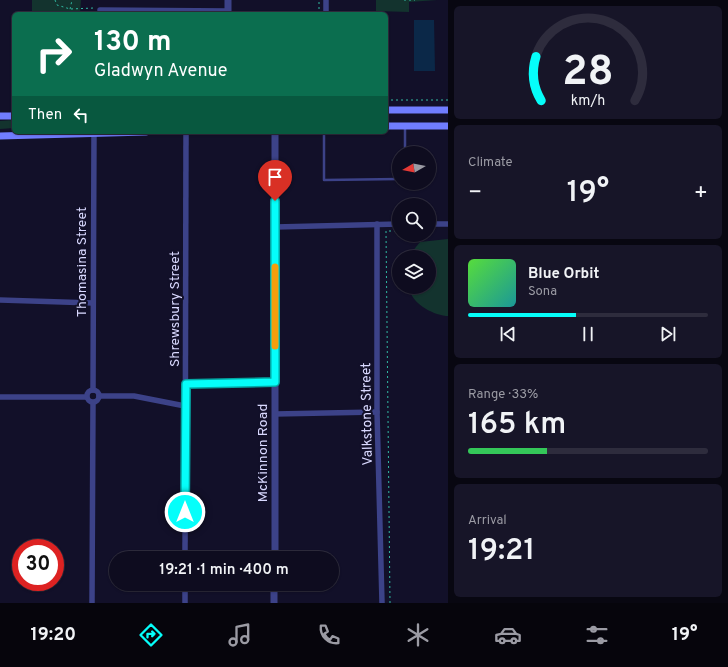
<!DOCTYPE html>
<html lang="en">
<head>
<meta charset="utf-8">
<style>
  body { margin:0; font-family:Overpass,sans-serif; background:#171528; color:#f1f3f6; height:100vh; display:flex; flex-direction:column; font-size:15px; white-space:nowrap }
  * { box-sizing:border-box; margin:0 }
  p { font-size:13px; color:#9b9ba4 }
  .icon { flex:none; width:22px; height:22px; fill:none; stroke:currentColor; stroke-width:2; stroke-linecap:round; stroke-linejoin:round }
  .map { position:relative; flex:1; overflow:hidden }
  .details { display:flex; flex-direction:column; gap:6px; padding:6px; background:#080711; width:280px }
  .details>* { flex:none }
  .top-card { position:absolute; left:12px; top:12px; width:376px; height:122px; border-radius:6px; box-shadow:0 1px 3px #0004,0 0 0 1px #2e2c3d; background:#0b6e4f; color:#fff; overflow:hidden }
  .needle { width:26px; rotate:261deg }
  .fabs { position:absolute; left:392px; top:146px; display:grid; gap:8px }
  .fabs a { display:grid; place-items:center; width:44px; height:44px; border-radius:50%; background:#0e0c1f; box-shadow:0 1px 3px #0004,0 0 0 1px #2e2c3d; font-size:20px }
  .speed { position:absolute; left:12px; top:539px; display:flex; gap:8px; font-size:20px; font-weight:700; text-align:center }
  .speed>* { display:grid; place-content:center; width:52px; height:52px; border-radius:50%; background:#0e0c1f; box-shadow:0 1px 3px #0004,0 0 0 1px #2e2c3d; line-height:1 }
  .speed .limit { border:6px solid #d22; background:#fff; color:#111 }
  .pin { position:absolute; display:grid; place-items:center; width:34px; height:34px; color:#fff; margin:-41px -17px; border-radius:50% 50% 50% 0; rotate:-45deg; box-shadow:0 0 4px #0007 }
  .pin .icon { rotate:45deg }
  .me { position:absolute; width:44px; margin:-22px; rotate:0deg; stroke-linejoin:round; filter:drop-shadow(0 0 3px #0008) }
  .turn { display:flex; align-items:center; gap:14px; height:84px; padding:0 16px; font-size:18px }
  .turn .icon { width:52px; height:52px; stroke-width:2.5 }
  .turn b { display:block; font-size:28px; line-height:34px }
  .then { display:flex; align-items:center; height:38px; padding:0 16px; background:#0003; gap:8px; font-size:15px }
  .big { font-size:30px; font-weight:600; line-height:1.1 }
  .details .card { flex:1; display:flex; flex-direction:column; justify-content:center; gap:6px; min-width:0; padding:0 14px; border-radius:6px; background:#171528 }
  .details .dial { align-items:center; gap:0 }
  .dial svg { height:104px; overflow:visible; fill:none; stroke:#2e2c3d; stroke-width:7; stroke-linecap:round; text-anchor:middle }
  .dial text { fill:#f1f3f6; stroke:none }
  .song { display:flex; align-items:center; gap:12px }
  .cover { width:48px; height:48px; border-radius:6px; background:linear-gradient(135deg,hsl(110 70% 55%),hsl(180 70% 35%)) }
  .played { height:4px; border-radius:2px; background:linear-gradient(90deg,#05fefa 45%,#2e2c3d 45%) }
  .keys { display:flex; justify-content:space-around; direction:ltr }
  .heat { display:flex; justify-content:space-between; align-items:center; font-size:22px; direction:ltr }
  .charge { height:6px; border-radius:3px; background:linear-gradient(90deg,#34c759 33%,#2e2c3d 0) }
  .trip { position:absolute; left:109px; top:551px; width:230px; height:40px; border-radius:20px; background:#0e0c1f; box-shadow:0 1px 3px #0004,0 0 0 1px #2e2c3d; font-weight:600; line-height:40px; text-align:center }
  .menu { display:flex; height:64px; justify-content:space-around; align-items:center; background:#06050c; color:#9b9ba4 }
  .menu .icon { width:28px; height:28px }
  .menu .active { color:#05fefa }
  .menu b { font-size:18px; color:#f1f3f6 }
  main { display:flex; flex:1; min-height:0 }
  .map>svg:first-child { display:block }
  .green { fill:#13332e }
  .water { fill:#0b2848 }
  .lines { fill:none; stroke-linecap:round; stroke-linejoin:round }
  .path { stroke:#30bba3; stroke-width:1; stroke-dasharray:2 3; stroke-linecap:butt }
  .service { stroke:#3c4288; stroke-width:2.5 }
  .minor { stroke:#3c4288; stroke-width:5.5 }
  .tertiary { stroke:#3c4288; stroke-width:7 }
  .secondary { stroke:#707dff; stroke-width:7 }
  .route-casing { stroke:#03a5a2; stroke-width:10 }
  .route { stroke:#05fefa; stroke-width:7 }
  .slow { stroke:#f59e0b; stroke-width:7 }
  .labels { text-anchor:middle; stroke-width:4; stroke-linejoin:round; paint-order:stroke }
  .street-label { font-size:14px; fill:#d9d9ff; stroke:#121029 }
</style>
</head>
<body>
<main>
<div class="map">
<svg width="448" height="603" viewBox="0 0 448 603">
  <rect width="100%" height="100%" fill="#121029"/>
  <g class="green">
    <path d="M32 0H81L80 14H32Z"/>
    <path d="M376 0H437L409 2V12L376 11Z"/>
    <path d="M14 120V128L0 129V121Z"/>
    <path d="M448 239V316H446C431 314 411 303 409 287H429V257H408L420 242Z"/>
  </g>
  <path class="water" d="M414 20H434L435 71H414Z"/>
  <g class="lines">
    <g class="path">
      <path d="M55 0 57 5 70 9 94 8"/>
      <path d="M404 0H415"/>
      <path d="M69 14 72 0"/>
      <path d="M319 14V0"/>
      <path d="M386 100H448"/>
      <path d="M390 603 386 231H399"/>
    </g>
    <g class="service">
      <path d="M405 128V153"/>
      <path d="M324 132V180L399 179"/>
    </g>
    <g class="minor">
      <path d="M100 10 228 11"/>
      <path d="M326 14V0"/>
      <path d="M377 224V412L382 603"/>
      <path d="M429 224H448"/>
      <path d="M275 227 399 224"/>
      <path d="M0 300 93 303"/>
      <path d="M186 384 275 382"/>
      <circle cx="93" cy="396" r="6"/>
      <path d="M93 390 94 133"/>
      <path d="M99 396H134L185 406"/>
      <path d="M0 397H86"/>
      <path d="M275 414 377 412"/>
      <path d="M185 558 186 132"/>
      <path d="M92 603 93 403"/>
      <path d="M185 603V584"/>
    </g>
    <g class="tertiary">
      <path d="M228 14V0"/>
      <path d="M275 558V132"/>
      <path d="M274 603V584"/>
    </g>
    <g class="secondary">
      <path d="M386 110H448"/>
      <path d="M0 116H14"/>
      <path d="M386 126H448"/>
      <path d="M0 136 146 132"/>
    </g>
  </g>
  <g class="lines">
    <g class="route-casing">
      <path id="route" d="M185 512 186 384 275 382V201"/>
    </g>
    <use href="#route" class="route"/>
    <path class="slow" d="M275 346V267"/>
  </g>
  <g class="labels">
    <g class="street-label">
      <text transform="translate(81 262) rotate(-90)" y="5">Thomasina Street</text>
      <text transform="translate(174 309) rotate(-90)" y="5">Shrewsbury Street</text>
      <text transform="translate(366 414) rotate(-91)" y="5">Valkstone Street</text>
      <text transform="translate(262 453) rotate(-90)" y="5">McKinnon Road</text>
    </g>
  </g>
</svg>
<div class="fabs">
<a><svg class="needle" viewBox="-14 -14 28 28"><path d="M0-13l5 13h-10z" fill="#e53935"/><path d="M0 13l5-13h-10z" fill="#9b9ba4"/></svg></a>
<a><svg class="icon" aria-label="search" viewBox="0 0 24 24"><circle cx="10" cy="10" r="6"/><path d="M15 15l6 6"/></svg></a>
<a><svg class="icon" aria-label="layers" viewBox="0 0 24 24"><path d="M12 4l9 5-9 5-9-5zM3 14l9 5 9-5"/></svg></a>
</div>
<div class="speed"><div class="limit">30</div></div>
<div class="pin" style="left:275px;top:201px;background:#d93025"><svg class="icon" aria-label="arrive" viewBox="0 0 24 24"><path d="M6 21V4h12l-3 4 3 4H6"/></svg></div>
<svg class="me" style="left:185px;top:512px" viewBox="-20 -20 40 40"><circle r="17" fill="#05fefa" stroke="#fff" stroke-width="3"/><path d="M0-11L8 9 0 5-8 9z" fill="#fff"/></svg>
<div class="trip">19:21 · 1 min · 400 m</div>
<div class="top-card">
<div class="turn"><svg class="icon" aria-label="right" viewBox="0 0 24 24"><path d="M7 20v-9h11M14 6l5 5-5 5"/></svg><div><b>130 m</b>Gladwyn Avenue</div></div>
<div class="then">Then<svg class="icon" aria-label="left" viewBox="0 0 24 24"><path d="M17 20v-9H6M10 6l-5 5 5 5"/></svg></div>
</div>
</div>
<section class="details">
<div class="card dial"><svg viewBox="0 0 100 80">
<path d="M14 69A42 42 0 1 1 86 69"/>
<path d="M14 69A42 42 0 0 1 10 35" stroke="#05fefa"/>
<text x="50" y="56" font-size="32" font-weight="700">28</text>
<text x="50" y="72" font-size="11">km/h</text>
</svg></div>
<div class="card"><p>Climate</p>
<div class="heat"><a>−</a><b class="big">19°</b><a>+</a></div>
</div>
<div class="card">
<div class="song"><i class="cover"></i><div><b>Blue Orbit</b><p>Sona</p></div></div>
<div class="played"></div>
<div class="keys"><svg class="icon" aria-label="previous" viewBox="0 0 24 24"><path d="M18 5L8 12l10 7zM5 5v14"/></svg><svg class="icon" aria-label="pause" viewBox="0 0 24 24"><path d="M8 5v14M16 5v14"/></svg><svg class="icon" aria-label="next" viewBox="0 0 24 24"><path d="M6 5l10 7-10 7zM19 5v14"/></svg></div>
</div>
<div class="card"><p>Range · 33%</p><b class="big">165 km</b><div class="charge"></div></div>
<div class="card"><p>Arrival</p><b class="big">19:21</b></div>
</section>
</main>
<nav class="menu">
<b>19:20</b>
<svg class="icon active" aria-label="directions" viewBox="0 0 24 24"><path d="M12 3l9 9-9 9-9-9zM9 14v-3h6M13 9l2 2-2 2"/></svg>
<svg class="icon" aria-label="music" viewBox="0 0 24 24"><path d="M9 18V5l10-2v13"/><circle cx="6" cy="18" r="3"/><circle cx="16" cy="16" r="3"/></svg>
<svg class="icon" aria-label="phone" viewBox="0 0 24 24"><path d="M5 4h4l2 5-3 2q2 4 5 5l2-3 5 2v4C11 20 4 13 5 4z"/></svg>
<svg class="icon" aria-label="climate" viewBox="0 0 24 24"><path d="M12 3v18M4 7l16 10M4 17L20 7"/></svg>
<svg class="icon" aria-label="car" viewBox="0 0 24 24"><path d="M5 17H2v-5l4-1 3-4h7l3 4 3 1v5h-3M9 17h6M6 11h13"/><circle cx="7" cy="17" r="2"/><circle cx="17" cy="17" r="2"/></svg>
<svg class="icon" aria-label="filters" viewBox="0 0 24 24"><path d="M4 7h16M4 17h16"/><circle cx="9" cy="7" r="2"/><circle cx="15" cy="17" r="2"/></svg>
<b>19°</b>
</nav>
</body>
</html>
